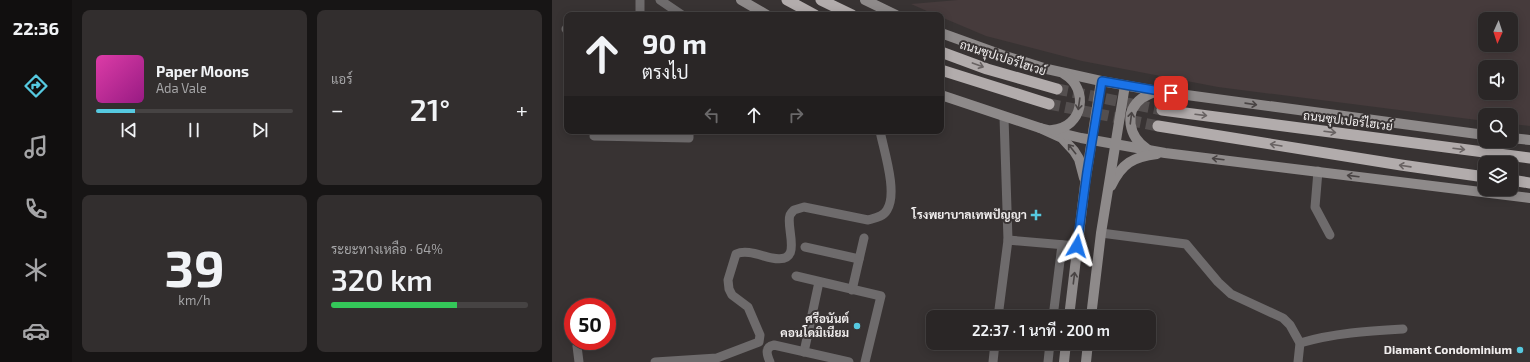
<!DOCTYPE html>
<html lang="th">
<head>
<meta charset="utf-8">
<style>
  body { margin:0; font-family:"Exo 2",Sarabun,sans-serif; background:#322e2e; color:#f1f3f6; height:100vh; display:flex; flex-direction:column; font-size:15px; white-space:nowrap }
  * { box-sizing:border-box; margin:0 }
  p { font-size:13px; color:#a5a5a7 }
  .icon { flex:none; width:22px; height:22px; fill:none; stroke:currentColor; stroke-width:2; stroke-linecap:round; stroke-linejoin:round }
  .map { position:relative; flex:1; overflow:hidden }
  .panel { display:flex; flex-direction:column; gap:10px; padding:10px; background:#171515; width:480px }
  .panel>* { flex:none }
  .guide { position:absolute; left:12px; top:12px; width:380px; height:122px; border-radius:8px; box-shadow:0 2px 10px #0003,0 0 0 1px #464343; background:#2a2626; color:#f1f3f6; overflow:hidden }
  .needle { width:26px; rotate:183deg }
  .fabs { position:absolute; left:926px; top:12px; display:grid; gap:8px }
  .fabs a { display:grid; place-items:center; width:40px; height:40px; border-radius:8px; background:#2a2626; box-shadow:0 2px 10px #0003,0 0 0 1px #464343; font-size:20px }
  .speed { position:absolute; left:12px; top:298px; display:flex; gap:8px; font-size:20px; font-weight:700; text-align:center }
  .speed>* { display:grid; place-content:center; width:52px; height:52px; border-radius:50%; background:#2a2626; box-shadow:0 2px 10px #0003,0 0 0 1px #464343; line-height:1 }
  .speed .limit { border:6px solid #d22; background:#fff; color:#111 }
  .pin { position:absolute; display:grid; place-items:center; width:34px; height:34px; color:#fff; margin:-17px; border-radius:8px; box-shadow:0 2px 6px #0006 }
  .me { position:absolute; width:44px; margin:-22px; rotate:7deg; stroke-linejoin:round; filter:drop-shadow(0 0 3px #0008) }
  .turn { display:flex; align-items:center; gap:14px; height:84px; padding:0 12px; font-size:18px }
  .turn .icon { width:52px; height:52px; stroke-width:2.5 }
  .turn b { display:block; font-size:28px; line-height:34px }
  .lanes { display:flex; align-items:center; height:38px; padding:0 12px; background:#0003; justify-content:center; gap:20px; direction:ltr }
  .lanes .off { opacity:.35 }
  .big { font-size:30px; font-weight:600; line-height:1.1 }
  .panel .tile { flex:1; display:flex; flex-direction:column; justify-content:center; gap:6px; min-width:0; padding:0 14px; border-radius:8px; background:#322e2e }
  .panel .dial { align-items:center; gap:0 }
  .dial b { font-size:52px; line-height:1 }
  .song { display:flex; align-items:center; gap:12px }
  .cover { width:48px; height:48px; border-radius:6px; background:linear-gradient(135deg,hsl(320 70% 55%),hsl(310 70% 35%)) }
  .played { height:4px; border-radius:2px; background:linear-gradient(90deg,#56c9e0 20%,#464343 20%) }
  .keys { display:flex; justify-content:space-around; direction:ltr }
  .heat { display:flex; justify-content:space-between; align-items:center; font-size:22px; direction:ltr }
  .charge { height:6px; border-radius:3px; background:linear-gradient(90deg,#34c759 64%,#464343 0) }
  .panel .tiles { flex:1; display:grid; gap:10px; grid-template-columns:repeat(2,1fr) }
  .trip { position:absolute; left:374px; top:310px; width:230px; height:40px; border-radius:8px; background:#2a2626; box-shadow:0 2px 10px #0003,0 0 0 1px #464343; font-weight:600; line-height:40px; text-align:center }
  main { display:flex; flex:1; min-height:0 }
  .menu { display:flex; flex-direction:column; width:72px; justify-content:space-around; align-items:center; background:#110f0f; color:#a5a5a7 }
  .menu .icon { width:28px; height:28px }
  .menu .on { color:#56c9e0 }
  .menu b { font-size:18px; color:#f1f3f6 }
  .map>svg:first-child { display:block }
  .built { fill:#463b3c; fill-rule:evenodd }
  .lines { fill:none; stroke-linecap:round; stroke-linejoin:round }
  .trunk-tunnel { stroke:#544f4f; stroke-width:11; stroke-dasharray:11 5.5; stroke-linecap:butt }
  .minor { stroke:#6e6b6c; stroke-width:9 }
  .secondary { stroke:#8e8a8a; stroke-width:10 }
  .trunk { stroke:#b2acac; stroke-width:11 }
  .oneway { stroke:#696363 }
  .oneway2 { stroke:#494444 }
  .route-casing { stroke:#114b97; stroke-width:10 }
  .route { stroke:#1a73e8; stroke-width:7 }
  .poi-dot { fill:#56c9e0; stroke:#383333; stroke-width:1.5 }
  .labels { text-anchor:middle; stroke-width:4; stroke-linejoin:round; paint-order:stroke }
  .street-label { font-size:12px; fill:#f1eeee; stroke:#383333 }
  .poi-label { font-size:12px; font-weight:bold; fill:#f1eeee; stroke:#383333; text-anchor:end }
</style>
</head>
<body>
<main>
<nav class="menu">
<b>22:36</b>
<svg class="icon on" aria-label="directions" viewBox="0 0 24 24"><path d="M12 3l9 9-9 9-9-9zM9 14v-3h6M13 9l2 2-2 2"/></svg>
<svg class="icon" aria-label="music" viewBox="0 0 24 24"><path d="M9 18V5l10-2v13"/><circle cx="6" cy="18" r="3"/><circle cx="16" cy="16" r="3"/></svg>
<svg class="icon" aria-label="phone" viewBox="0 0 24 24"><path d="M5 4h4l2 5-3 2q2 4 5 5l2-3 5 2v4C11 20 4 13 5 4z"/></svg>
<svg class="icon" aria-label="climate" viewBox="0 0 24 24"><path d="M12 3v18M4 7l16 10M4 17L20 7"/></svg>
<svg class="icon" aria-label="car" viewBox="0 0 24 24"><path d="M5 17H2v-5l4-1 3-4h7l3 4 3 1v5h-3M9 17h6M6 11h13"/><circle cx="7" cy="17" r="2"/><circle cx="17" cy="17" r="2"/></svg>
</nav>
<section class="panel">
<div class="tiles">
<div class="tile">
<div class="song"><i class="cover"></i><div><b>Paper Moons</b><p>Ada Vale</p></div></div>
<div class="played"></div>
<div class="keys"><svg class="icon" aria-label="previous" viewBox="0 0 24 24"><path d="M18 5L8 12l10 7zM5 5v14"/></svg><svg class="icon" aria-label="pause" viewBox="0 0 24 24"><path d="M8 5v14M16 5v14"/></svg><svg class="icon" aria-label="next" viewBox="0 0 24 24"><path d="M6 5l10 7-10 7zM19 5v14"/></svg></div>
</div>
<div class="tile"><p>แอร์</p>
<div class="heat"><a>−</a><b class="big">21°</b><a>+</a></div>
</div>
<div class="tile dial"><b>39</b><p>km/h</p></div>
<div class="tile"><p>ระยะทางเหลือ · 64%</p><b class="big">320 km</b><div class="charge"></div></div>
</div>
</section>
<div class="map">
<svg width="978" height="362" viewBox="0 0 978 362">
  <rect width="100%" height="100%" fill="#383333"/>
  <path class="built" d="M406 0H978V126L959 124V115H933V121L666 87 530 61 434 36 389 17V15H384L359 4ZM933 19H959V45H933ZM933 67H959V93H933Z"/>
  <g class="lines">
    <g class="trunk-tunnel">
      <path d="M505 89 610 110"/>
      <path d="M497 104 606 126"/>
    </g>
    <g class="minor">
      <path d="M88 0V15"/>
      <path d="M108 0 130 15"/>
      <path d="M14 29H15"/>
      <path d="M42 136 137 138V131"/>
      <path d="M766 171 763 207 778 235"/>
      <path d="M549 233 634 244 666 282 679 294 731 318 738 325 748 343 746 362"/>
      <path d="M456 240 525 246"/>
      <path d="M253 247 307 259"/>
      <path d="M244 276 329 296 313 362"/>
      <path d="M300 290 312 238"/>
      <path d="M446 317 456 240 452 117"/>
      <path d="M501 317 510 245"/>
      <path d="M748 343C782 333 816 331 851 329"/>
      <path d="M25 346 27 362"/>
      <path d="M252 352 267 282"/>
      <path d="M103 362 165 358 207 342 208 335 196 307 180 295 177 289 176 280 184 254C195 249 209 256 220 258 253 265 233 228 238 215 239 213 241 211 242 210L252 207 316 220C323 218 331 217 335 210 346 193 332 151 328 131"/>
      <path d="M218 362C215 355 212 347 222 345L297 362"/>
      <path d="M441 362 443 343"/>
      <path d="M496 362 498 343"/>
    </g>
    <g class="secondary">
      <path d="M189 0 215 15"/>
      <path d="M313 0 344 15"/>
      <path d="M389 33 450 55 495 69 549 81 605 91 933 135"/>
      <path d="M389 95 488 128 510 138 522 151 527 159 532 178"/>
      <path d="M488 128 529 138 613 153 978 198"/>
      <path d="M500 130C531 128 538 89 512 74"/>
      <path d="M959 138 978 140"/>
      <path d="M595 149C577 137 571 112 590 98 595 95 600 93 605 91"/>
      <path d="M559 186C570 163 581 157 605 154"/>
      <path d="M517 317 533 184 549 81"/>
      <path d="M539 317 549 233 573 85"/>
      <path d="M512 362 514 343"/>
      <path d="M534 362 536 343"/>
    </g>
    <g class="trunk">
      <path d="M235 0 263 15"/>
      <path d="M269 0 300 15"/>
      <path d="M389 52 435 69 505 89"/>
      <path d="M389 70 497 104"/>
      <path d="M610 110 978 158"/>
      <path d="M606 126 849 165 933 177"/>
      <path d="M959 180 978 183"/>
    </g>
  </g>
  <defs><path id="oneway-shaft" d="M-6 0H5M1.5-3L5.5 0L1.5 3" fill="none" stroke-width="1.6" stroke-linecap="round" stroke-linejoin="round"/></defs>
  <g class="oneway">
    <use href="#oneway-shaft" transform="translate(426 65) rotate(20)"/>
    <use href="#oneway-shaft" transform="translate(649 115) rotate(7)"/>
    <use href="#oneway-shaft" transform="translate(778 132) rotate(7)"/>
    <use href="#oneway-shaft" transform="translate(724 145) rotate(-171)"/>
    <use href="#oneway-shaft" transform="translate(907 149) rotate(7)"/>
    <use href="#oneway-shaft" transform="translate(853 166) rotate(-172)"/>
  </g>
  <g class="oneway2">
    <use href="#oneway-shaft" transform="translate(527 104) rotate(98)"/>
    <use href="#oneway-shaft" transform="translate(699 104) rotate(8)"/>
    <use href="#oneway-shaft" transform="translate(579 118) rotate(-83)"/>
    <use href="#oneway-shaft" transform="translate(520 149) rotate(-129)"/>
    <use href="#oneway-shaft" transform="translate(666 159) rotate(-173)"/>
    <use href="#oneway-shaft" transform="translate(801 176) rotate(-173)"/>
    <use href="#oneway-shaft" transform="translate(522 278) rotate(-83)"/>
  </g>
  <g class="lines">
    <g class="route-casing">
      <path id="route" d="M525 246 535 172 550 81 619 93"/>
    </g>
    <use href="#route" class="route"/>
  </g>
  <g class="poi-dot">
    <path d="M482 209h4v4h4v4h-4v4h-4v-4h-4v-4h4z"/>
    <circle cx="305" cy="326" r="4"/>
    <circle cx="968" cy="350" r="4"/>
  </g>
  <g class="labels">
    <g class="street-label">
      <text transform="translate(451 58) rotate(18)" y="4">ถนนซุปเปอร์ไฮเวย์</text>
      <text transform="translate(796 121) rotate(7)" y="4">ถนนซุปเปอร์ไฮเวย์</text>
    </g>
    <g class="poi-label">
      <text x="475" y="219">โรงพยาบาลเทพปัญญา</text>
      <text x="297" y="323">ศรีอนันต์<tspan x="297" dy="14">คอนโดมิเนียม</tspan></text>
      <text x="960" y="354">Diamant Condominium</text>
    </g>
  </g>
</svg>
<div class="fabs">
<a><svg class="needle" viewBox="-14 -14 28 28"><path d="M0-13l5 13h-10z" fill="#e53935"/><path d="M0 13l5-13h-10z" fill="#a5a5a7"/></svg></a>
<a><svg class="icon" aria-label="sound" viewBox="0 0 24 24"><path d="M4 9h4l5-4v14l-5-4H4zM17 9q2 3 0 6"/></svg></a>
<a><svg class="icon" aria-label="search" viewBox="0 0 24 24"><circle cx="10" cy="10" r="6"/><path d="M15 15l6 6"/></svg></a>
<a><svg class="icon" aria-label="layers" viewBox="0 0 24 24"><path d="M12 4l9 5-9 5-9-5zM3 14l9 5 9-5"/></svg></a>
</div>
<div class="speed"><div class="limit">50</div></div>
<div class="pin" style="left:619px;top:93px;background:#d93025"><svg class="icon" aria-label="arrive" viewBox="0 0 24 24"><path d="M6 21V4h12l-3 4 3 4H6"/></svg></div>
<svg class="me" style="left:525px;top:246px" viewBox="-20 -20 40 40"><path d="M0-17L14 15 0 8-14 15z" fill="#1a73e8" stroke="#fff" stroke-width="4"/></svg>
<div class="trip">22:37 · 1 นาที · 200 m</div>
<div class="guide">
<div class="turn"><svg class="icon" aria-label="ahead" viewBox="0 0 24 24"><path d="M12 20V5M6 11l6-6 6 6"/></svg><div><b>90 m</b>ตรงไป</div></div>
<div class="lanes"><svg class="icon off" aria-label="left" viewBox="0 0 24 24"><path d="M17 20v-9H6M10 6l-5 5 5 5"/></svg><svg class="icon" aria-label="ahead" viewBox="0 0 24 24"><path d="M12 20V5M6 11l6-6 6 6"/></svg><svg class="icon off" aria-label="right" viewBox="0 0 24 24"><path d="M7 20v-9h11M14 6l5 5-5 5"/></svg></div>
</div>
</div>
</main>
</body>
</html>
